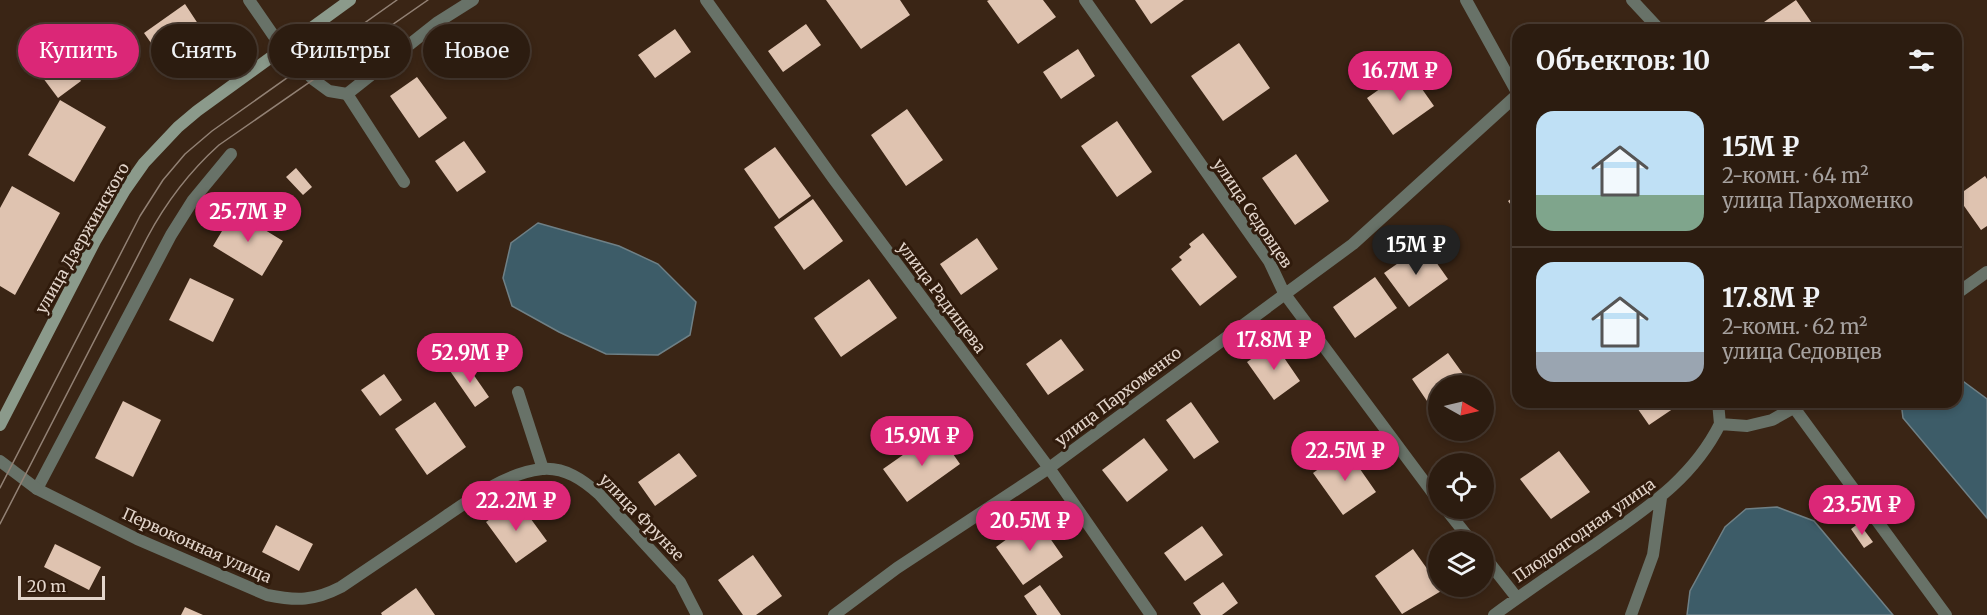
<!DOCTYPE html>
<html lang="ru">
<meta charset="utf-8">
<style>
body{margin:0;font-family:Merriweather,serif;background:#342519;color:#f1f3f6;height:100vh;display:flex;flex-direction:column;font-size:22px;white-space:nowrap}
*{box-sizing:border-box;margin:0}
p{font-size:20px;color:#a6a19f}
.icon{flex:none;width:33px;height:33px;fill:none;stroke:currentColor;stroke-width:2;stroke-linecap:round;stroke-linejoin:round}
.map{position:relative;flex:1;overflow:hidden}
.drawer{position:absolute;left:1512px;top:24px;width:450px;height:384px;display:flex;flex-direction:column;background:#2c1c10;border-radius:18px;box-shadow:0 3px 9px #0003,0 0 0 2px #483a30}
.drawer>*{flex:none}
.banner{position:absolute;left:18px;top:24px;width:570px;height:54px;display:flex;gap:12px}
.needle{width:39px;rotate:98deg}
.fabs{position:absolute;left:1428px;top:375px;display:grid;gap:12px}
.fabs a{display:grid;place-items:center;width:66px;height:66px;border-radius:50%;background:#2c1c10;box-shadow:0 3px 9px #0003,0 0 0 2px #483a30;font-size:30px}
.scale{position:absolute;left:18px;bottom:15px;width:87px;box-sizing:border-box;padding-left:6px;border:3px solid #e3d5cb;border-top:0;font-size:16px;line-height:21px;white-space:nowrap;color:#e3d5cb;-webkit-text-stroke:4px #301b0c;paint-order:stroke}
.price{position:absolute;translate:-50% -51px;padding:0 14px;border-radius:21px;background:#db2777;color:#fff;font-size:20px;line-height:39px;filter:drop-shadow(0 2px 3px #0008)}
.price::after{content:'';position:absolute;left:50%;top:36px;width:18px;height:14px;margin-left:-9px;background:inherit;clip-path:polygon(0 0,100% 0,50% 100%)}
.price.selected{background:#222;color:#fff}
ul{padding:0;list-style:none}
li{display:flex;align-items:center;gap:18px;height:150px;padding:0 24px}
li+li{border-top:2px solid #483a30}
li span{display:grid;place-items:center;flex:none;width:168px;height:120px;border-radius:18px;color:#555}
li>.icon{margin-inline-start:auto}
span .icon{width:72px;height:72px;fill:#fffc;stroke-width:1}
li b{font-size:26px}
h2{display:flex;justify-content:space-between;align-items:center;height:72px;padding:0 24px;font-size:26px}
.chip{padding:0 21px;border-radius:27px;background:#2c1c10;box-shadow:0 3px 9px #0003,0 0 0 2px #483a30;font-size:21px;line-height:54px}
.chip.selected{background:#db2777;color:#fff}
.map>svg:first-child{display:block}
.water{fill:#3d5c68;stroke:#6f8086;stroke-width:1.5}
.building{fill:#dfc3b0}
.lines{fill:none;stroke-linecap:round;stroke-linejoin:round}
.service{stroke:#687268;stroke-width:12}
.minor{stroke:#687268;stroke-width:12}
.tertiary{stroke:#687268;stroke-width:12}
.secondary{stroke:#8b9a8b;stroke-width:12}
.tram{stroke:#928174;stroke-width:1.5}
.labels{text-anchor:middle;stroke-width:6;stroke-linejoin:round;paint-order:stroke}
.street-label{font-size:16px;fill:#e3d5cb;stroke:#301b0c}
</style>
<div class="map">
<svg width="1987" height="615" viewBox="0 0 1987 615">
<rect width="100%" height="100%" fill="#3a2515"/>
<!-- water -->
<path class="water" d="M 538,223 L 619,246 L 658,264 L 696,302 L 690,335 L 658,355 L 606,354 L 559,332 L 512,306 L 503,278 L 511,243 Z
M 1956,376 L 1987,399 L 1987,518 L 1903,418 L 1901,402 L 1956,402 Z
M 1777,507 L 1814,521 L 1893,615 L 1687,615 L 1690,591 L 1725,527 L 1746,509 Z"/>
<!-- building -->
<path class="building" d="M 826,0 L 900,0 L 910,15 L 861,49 Z
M 989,0 L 1043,0 L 1056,17 L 1018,44 L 987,1 Z
M 1135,0 L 1184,0 L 1151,24 Z
M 1796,0 L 1816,29 L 1769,30 L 1764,22 Z
M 185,4 L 210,42 L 170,70 L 144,33 Z
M 806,24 L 821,45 L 783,72 L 768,51 Z
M 675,29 L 691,52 L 655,78 L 638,55 Z
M 48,37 L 81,81 L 58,98 L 25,54 Z
M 1239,43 L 1270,88 L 1223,121 L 1191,76 Z
M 1078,49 L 1095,76 L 1061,99 L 1043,72 Z
M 1408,69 L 1434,106 L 1393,135 L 1367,98 Z
M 417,77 L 447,118 L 419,138 L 390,96 Z
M 60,100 L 106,127 L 74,182 L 28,155 Z
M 907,109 L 943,160 L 906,186 L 871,135 Z
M 1117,121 L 1152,172 L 1117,197 L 1081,146 Z
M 464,141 L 486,172 L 457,192 L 435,161 Z
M 775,147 L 811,196 L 779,219 L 744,169 Z
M 1296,154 L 1329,201 L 1295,225 L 1262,178 Z
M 296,168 L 312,187 L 303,195 L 286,177 Z
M 1985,176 L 1987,179 L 1987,226 L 1981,230 L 1957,196 Z
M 12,186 L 60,213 L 15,295 L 0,286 L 0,208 Z
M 1518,194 L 1518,215 L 1508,201 Z
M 813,199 L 843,241 L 804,270 L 774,227 Z
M 234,211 L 283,241 L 262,276 L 213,246 Z
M 1203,233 L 1237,277 L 1200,306 L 1171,269 L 1182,260 L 1179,257 L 1191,247 L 1189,244 Z
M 977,238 L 998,269 L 961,295 L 940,264 Z
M 1424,245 L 1448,279 L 1409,307 L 1384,273 Z
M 1375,277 L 1397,308 L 1355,338 L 1333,307 Z
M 190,278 L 234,299 L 213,342 L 169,320 Z
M 869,279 L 897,318 L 841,357 L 814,318 Z
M 1061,339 L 1084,370 L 1048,395 L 1026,364 Z
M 1274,343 L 1300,381 L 1274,400 L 1247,362 Z
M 1448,353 L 1466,378 L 1455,386 L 1438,386 L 1438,397 L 1429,404 L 1412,379 Z
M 464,361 L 489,397 L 475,407 L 450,371 Z
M 384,374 L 402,400 L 380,416 L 361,390 Z
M 123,401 L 161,420 L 133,477 L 95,458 Z
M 435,402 L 466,447 L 427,475 L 395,429 Z
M 1191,402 L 1219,442 L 1194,459 L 1166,420 Z
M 1633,402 L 1683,402 L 1649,425 Z
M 937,431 L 960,464 L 907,502 L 883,469 Z
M 1144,438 L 1168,470 L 1127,502 L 1102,470 Z
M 1346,449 L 1376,492 L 1343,515 L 1313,473 Z
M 1559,451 L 1590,492 L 1551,519 L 1520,479 Z
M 679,453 L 697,476 L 655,506 L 638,482 Z
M 517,500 L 547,541 L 516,563 L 486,522 Z
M 1036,518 L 1063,557 L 1023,585 L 996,547 Z
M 1859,523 L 1873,542 L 1864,548 L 1851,529 Z
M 276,525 L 313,544 L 299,571 L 262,552 Z
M 1202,526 L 1223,555 L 1185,581 L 1164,553 Z
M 55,544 L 101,567 L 89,590 L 44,567 Z
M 1413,549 L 1438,584 L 1438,586 L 1443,590 L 1402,614 L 1375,576 Z
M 753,555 L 782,596 L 756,615 L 743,615 L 718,580 Z
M 1223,582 L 1238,603 L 1222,615 L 1201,615 L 1193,603 Z
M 1040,585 L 1061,615 L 1037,615 L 1024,596 Z
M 416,588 L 435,615 L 382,615 L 381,613 Z
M 185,607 L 203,615 L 181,615 Z"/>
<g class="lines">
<!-- service -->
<path class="service" d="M 347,94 L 404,182
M 518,392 L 543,469
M 1795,409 L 1946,615
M 37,489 L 171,235 L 193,200 L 231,154"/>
<!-- minor -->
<path class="minor" d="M 706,0 L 833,178 L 1049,468 L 1151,615
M 1085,0 L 1269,261 L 1284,293 L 1438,500
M 1466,0 L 1518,94
M 1632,0 L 1660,30
M 282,48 L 314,80 L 329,91 L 347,94 L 438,22 L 473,0
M 1956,294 L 1987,272
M 1718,402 L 1720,424
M 0,461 L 37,489 L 137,539 L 267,595 C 297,601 314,601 341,587 C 372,566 402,546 433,525 C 464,504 503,473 542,469 C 565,467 583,480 599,494 L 680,582 L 697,615
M 1445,508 L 1472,542
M 1484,556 L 1517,598
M 834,615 L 897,568 L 1049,468 L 1353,244 L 1518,94
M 1494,615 C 1527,591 1562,567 1596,544 C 1645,509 1692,480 1720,424 L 1747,426 L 1772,420 L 1804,402
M 1631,615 L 1653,555 L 1661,498"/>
<!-- tertiary -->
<path class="tertiary" d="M 249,0 L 282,48"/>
<!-- secondary -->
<path class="secondary" d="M 0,425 L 95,241 L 125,190 L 144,163 L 178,127 L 197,111 L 350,0"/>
<!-- tram -->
<path class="tram" d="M 0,488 L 140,216 L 163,180 L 185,154 L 212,131 L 397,0
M 0,524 L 147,238 C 166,202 189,172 219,145 L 428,0"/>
</g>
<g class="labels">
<!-- street labels -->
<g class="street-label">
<text transform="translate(1253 213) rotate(56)" y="6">улица Седовцев</text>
<text transform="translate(82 238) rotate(-60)" y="6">улица Дзержинского</text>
<text transform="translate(942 297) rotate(53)" y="6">улица Радищева</text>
<text transform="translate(1118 396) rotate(-37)" y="6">улица Пархоменко</text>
<text transform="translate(642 517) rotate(46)" y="6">улица Фрунзе</text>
<text transform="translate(1584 530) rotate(-35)" y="6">Плодоягодная улица</text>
<text transform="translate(197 545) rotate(24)" y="6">Первоконная улица</text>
</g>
</g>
</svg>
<div class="fabs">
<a><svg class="needle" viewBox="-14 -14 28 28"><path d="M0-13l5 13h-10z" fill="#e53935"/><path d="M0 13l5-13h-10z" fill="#a6a19f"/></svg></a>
<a><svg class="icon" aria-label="locate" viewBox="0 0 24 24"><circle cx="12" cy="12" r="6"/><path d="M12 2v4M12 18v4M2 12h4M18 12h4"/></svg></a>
<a><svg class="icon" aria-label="layers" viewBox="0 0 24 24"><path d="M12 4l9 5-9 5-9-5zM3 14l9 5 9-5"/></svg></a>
</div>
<div class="scale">20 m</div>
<b class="price" style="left:1400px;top:102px">16.7M ₽</b>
<b class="price" style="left:248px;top:243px">25.7M ₽</b>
<b class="price selected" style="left:1416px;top:276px">15M ₽</b>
<b class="price" style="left:1274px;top:371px">17.8M ₽</b>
<b class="price" style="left:470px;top:384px">52.9M ₽</b>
<b class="price" style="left:922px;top:467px">15.9M ₽</b>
<b class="price" style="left:1345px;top:482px">22.5M ₽</b>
<b class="price" style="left:516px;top:532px">22.2M ₽</b>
<b class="price" style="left:1862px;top:536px">23.5M ₽</b>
<b class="price" style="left:1030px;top:552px">20.5M ₽</b>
<div class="banner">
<a class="chip selected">Купить</a>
<a class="chip">Снять</a>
<a class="chip">Фильтры</a>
<a class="chip">Новое</a>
</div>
<section class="drawer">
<h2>Объектов: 10<svg class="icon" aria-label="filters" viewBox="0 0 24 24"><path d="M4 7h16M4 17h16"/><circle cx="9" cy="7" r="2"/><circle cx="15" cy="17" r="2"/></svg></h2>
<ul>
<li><span style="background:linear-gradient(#bfe0f5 70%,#7fa58c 0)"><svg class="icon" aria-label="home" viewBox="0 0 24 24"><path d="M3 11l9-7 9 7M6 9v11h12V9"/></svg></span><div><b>15M ₽</b><p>2-комн. · 64 m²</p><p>улица Пархоменко</p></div></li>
<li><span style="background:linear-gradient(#bfe0f5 75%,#9aa5b1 0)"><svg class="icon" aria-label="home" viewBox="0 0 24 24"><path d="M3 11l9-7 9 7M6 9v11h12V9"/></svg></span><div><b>17.8M ₽</b><p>2-комн. · 62 m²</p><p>улица Седовцев</p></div></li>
</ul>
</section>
</div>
